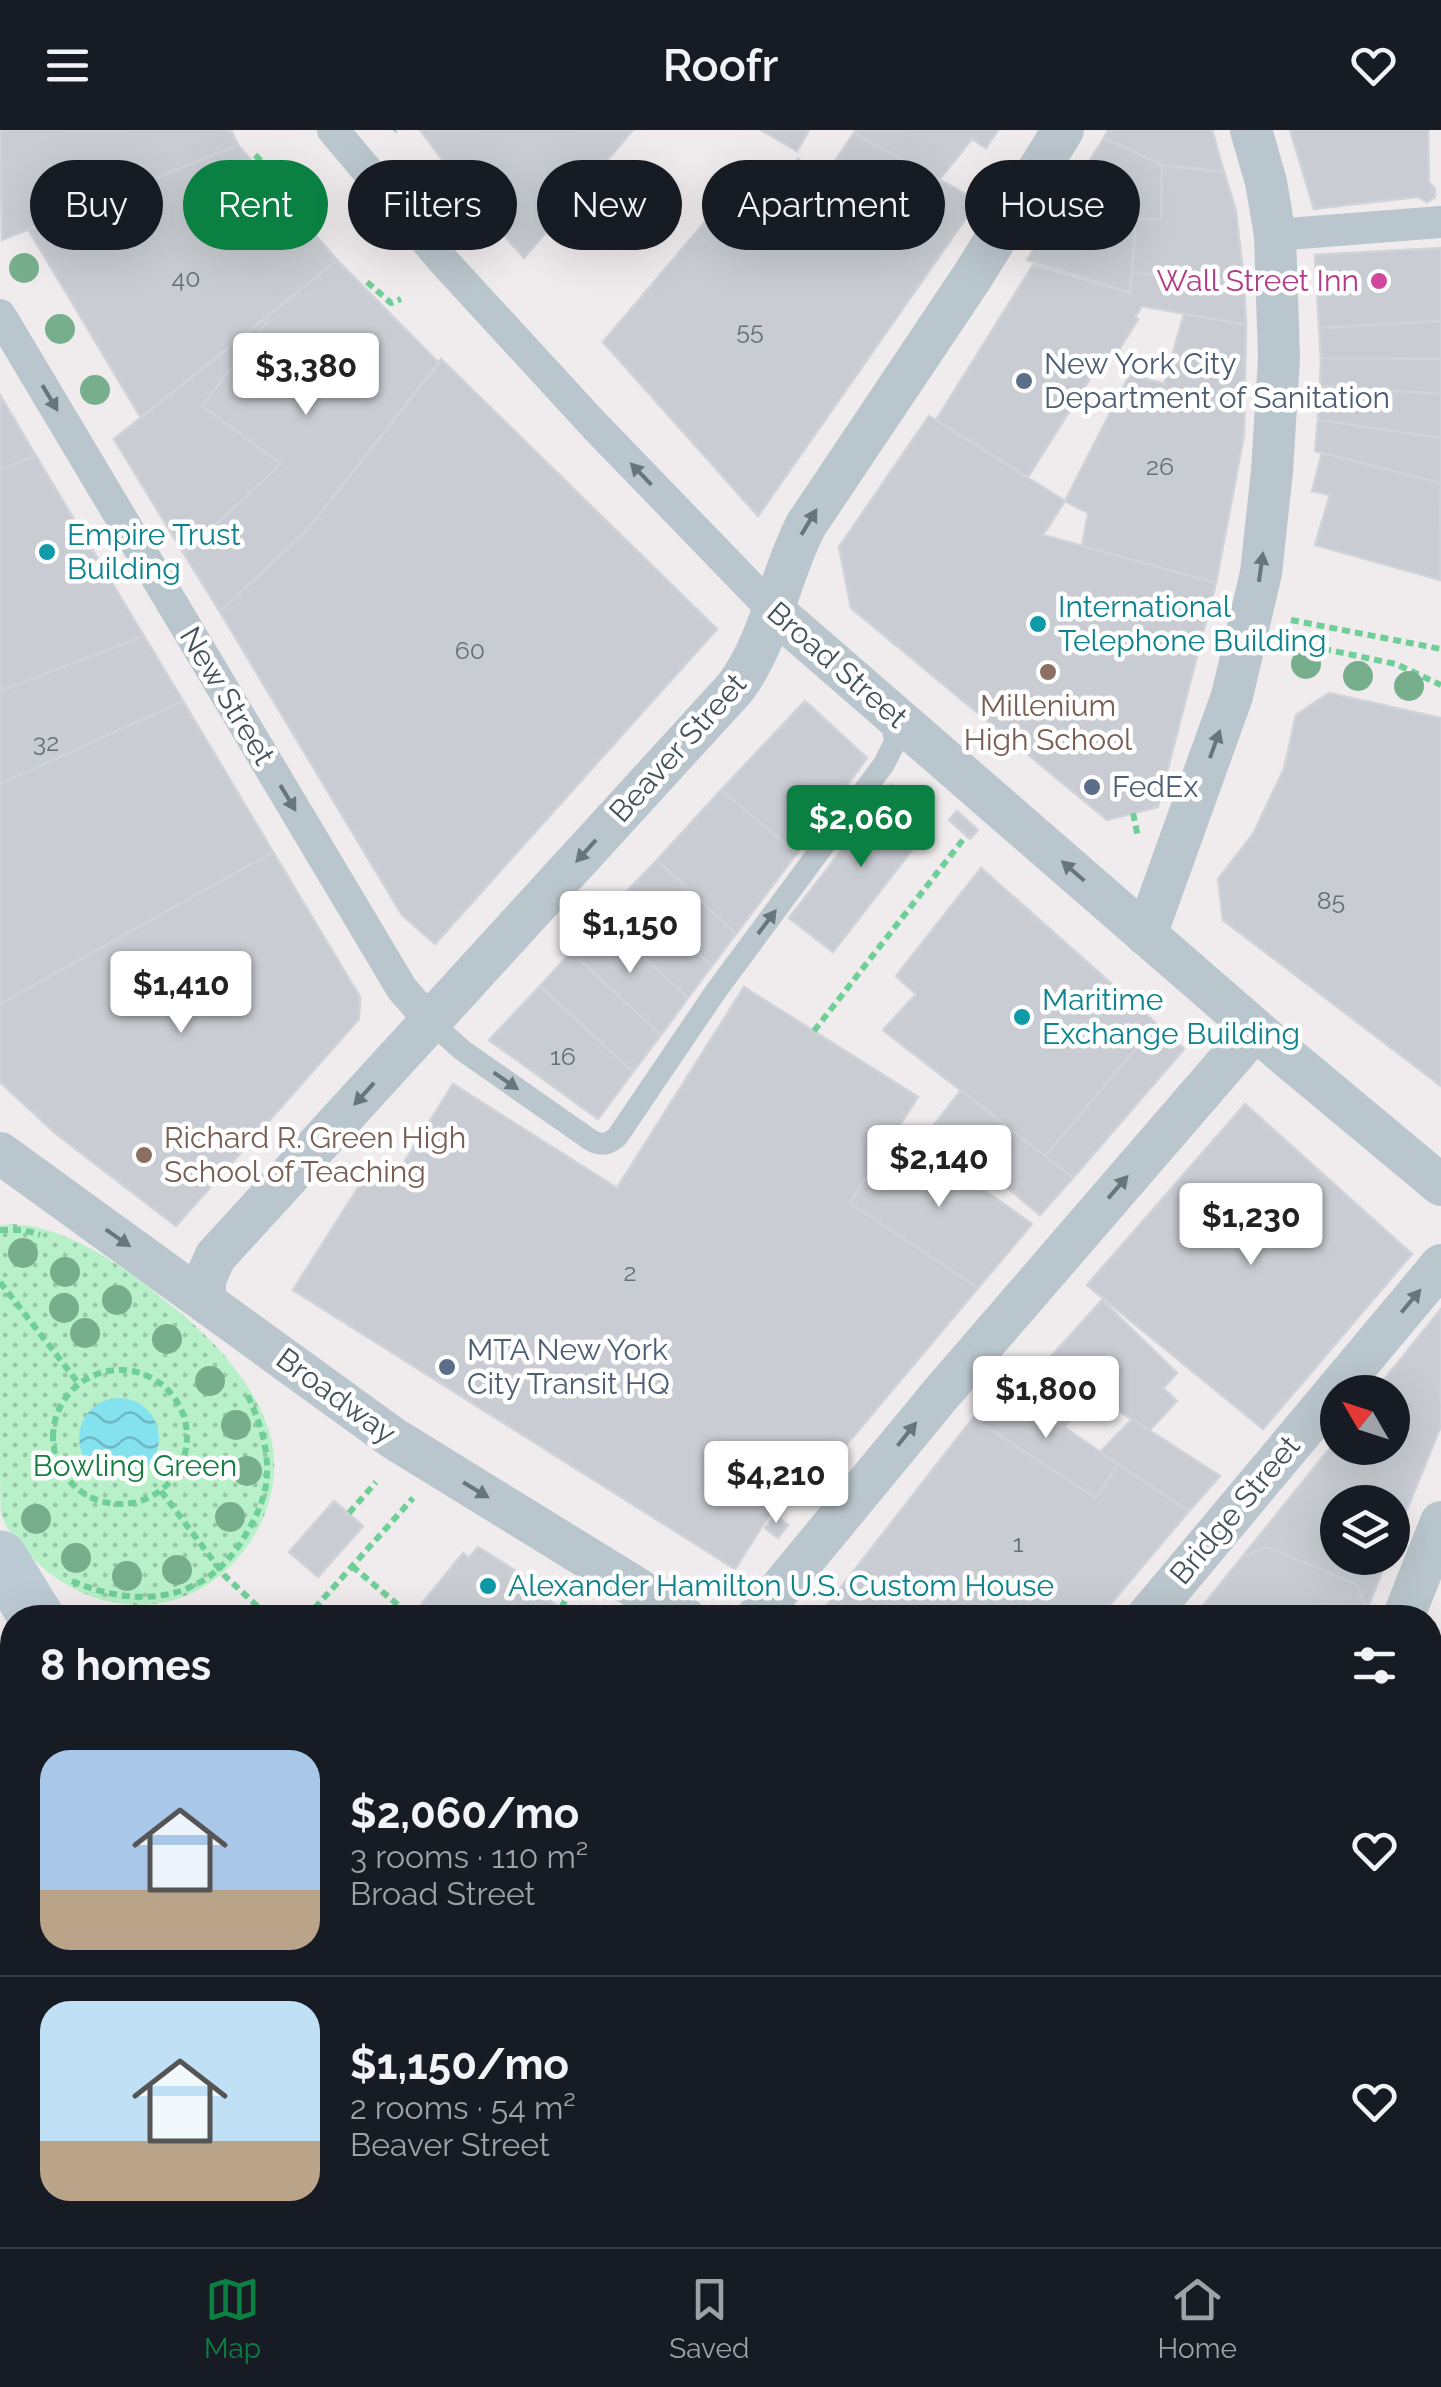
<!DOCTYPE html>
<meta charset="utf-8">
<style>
body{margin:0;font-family:Raleway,sans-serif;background:#20242c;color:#f1f3f6;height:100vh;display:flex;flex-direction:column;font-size:38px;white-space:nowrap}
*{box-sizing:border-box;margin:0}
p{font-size:32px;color:#9ea1a6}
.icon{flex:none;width:55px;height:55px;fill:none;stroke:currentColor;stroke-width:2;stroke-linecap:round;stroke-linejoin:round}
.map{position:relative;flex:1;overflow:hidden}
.panel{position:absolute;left:0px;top:1475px;width:1442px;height:642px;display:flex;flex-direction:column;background:#171b24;border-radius:40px 40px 0 0;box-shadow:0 10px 40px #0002}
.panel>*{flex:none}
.top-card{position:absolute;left:30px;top:30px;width:1382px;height:90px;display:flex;gap:20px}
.needle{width:65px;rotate:309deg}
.tools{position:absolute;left:1320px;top:1245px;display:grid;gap:20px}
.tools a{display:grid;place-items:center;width:90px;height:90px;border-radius:50%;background:#171b24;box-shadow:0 10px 40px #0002;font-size:50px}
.price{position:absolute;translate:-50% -85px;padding:0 22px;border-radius:10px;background:#fff;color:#222;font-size:32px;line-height:65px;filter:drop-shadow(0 2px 5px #0008)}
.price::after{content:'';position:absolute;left:50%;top:60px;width:30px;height:22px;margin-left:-15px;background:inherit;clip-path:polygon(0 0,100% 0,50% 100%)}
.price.on{background:#0b8043;color:#fff}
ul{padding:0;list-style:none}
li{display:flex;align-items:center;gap:30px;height:250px;padding:0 40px}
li+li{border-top:2px solid #363941}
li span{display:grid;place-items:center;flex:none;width:280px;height:200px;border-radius:30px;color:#555}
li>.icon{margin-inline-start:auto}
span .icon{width:120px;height:120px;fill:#fffc;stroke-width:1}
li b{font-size:42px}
h2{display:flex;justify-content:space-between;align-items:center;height:120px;padding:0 40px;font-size:42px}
.chip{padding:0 35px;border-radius:45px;background:#171b24;box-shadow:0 10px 40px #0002;font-size:35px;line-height:90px}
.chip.on{background:#0b8043;color:#fff}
header{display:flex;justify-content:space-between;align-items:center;height:130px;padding:0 40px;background:#171b24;font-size:45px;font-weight:600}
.tab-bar{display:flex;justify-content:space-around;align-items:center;height:140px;border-top:2px solid #363941;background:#171b24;font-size:28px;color:#9ea1a6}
.tab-bar a{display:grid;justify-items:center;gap:5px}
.tab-bar .on{color:#0b8043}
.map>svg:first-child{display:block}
.grass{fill:url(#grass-dots)}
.garden{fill:#b8f0c9}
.water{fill:url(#water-waves)}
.building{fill:#c9ccd2;stroke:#d0d3d9;stroke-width:2.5}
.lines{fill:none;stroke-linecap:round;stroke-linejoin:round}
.path{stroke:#70ce98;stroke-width:6;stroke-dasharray:8 5;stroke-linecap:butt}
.service{stroke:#bac6cd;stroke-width:22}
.pedestrian{stroke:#bac6cd;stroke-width:32}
.minor{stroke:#bac6cd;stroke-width:42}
.secondary{stroke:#bccad4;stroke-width:55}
.primary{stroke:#abbfcd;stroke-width:55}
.tree{fill:#77af8d}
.oneway{fill:#67757c}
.hotel-dot{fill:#d1479c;stroke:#fff;stroke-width:4}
.service-dot{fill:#5c6f8a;stroke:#fff;stroke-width:4}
.culture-dot{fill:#0f9aa8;stroke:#fff;stroke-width:4}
.education-dot{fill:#8d6e63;stroke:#fff;stroke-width:4}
.labels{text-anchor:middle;stroke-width:9;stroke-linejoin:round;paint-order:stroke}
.number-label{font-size:25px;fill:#657078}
.hotel-label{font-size:30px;fill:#b23c85;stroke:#fff;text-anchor:end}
.service-label{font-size:30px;fill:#4e5e75;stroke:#fff;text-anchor:start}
.culture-label{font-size:30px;fill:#0d838f;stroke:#fff;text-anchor:start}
.street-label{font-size:30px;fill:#44525a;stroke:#fff}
.education-label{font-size:30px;fill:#785e54;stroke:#fff}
.park-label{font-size:30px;fill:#147d3f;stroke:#fff}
</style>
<header><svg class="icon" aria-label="menu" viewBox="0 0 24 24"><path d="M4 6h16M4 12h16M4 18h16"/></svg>Roofr<svg class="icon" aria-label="heart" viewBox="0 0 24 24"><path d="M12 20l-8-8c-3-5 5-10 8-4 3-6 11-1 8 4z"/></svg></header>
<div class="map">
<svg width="1441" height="2117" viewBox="0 0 1441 2117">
<defs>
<pattern id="grass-dots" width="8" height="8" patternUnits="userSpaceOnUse" patternTransform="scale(2.5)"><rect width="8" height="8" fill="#b8f0c9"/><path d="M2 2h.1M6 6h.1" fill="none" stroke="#97c5a6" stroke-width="1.8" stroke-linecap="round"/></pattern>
<pattern id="water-waves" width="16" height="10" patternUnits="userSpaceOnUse" patternTransform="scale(2.5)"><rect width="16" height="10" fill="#84e1ee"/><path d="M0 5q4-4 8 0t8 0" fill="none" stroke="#6eb9c4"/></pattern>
</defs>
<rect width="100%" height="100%" fill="#f0eced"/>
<!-- grass -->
<path class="grass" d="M 13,1094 C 75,1098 132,1143 178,1181 C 217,1213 259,1259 271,1308 C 278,1338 273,1369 259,1397 C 214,1483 116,1500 42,1437 C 27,1424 6,1402 1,1383 C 0,1365 0,1328 0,1307 C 0,1236 0,1166 0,1095 Z
M 12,1831 L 12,2105 L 468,2105 L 479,2117 L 0,2117 L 0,1838 Z"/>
<!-- garden -->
<path class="garden" d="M 12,1887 L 12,1986 L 0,1987 L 0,1902 Z"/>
<!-- water -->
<path class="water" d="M79 1308a40 40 0 1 1 80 0a40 40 0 1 1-80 0Z"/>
<!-- building -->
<path class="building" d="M 0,0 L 231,0 L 238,15 L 2,110 Z
M 420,0 L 633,0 L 524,128 L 469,65 Z
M 761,0 L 809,0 L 797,21 Z
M 856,0 L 998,0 L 986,18 L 972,9 L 939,50 L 854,3 Z
M 1108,0 L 1212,0 L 1224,42 L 1162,35 L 1104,8 Z
M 1290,0 L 1428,0 L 1429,52 L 1435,59 L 1435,67 L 1427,72 L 1417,67 L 1314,79 Z
M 854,3 L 978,71 L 758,386 L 603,212 L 709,87 L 741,110 L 798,29 L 824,47 Z
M 1104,8 L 1162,35 L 1161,89 L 1136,89 L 1066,67 Z
M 238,15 L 337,130 L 141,288 L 28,99 Z
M 1162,35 L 1224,42 L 1236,81 L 1244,152 L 1132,143 L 1136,89 L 1161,89 Z
M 1066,67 L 1136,89 L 1130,163 L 1027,130 Z
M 1441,118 L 1441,191 L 1319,198 L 1315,125 Z
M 337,130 L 439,233 L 308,399 L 220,482 L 184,424 L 281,334 L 202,276 L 267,192 L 269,185 Z
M 1033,135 L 1130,163 L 1132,143 L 1244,152 L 1246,195 L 1142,176 L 1135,187 L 1138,189 L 1114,228 L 1106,223 L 1028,347 L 936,290 Z
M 1184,184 L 1246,195 L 1244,305 L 1216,453 L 1082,416 L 1088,383 L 1065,371 L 1130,244 L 1164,254 Z
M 269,185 L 267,192 L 202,276 L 281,334 L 184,424 L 114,309 Z
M 1441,191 L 1441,229 L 1321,228 L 1319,198 Z
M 1321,228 L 1441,229 L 1441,264 L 1320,256 Z
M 441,229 L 717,499 L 435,814 L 402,785 L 220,482 L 308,399 Z
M 1320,256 L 1441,264 L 1441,308 L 1318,290 Z
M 0,265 L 36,326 L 0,339 Z
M 929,286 L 1065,371 L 1043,405 L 1216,453 L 1158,677 L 1107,690 L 851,478 L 839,417 Z
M 1318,290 L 1441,308 L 1441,353 L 1315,321 Z
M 1322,323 L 1441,353 L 1440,450 L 1315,415 L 1330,365 L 1312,361 Z
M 36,326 L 144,506 L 0,561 L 0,339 Z
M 144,506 L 183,571 L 0,654 L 0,561 Z
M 1329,563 L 1441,588 L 1441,956 L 1223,790 L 1218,749 L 1253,704 L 1284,639 L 1296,585 Z
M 183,571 L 273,722 L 0,874 L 0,654 Z
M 805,571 L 867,628 L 797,723 L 721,660 Z
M 892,655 L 932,694 L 833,822 L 789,788 Z
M 721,660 L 797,723 L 736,804 L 657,730 Z
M 957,681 L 978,700 L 970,709 L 949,690 Z
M 273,722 L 360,867 L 359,889 L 176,1096 L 55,1003 L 0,952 L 0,874 Z
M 657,730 L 736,804 L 712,836 L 629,759 Z
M 981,738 L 1157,894 L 1045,1026 L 883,900 L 916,864 L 896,846 Z
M 629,759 L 712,836 L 688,868 L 602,789 Z
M 602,789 L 688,868 L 661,905 L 571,822 Z
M 571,822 L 661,905 L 633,942 L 540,856 Z
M 540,856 L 633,942 L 598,989 L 489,910 Z
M 744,857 L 918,967 L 850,1073 L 978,1158 L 806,1363 L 790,1352 L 735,1439 L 293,1160 L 373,1034 L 395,1047 L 453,954 L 617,1058 Z
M 1157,894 L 1184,919 L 1073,1048 L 1045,1026 Z
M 961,960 L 1073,1048 L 1040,1085 L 933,996 Z
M 1245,974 L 1412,1124 L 1263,1299 L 1087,1155 Z
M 897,998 L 1032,1094 L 978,1158 L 850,1073 Z
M 1102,1170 L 1177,1243 L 1163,1258 L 1177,1271 L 1150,1300 L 1093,1266 L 1064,1297 L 1016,1265 Z
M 1441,1179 L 1441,1296 L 1392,1416 L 1392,1372 L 1338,1372 L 1338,1428 L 1388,1428 L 1367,1479 L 1356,1454 L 1266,1417 L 1242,1427 L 1338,1308 L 1338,1318 L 1392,1318 L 1392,1262 L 1374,1262 Z
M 1001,1254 L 1118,1334 L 1096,1368 L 973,1288 Z
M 973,1288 L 1096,1368 L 1118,1334 L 1189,1381 L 1099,1488 L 817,1488 Z
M 1132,1289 L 1220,1346 L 1189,1381 L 1100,1322 Z
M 334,1371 L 363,1396 L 318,1447 L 289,1422 Z
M 775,1385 L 788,1395 L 778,1408 L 765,1398 Z
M 478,1417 L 554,1465 L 550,1471 L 576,1488 L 410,1488 L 463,1423 L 469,1428 Z
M 1266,1417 L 1356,1454 L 1367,1479 L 1363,1488 L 1193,1488 L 1242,1427 Z
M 0,1523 L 12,1542 L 12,1644 L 0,1653 Z
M 1441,1550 L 1441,1610 L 1430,1607 L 1430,1581 Z
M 1432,1679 L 1441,1682 L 1441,1848 L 1430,1843 Z
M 1430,2034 L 1441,2042 L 1441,2117 L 1203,2117 L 1189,2105 L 1430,2105 Z
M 720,2105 L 957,2105 L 947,2117 L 734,2117 Z"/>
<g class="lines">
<!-- path -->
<path class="path" d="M 394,1 L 395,0
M 255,25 L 281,50 L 289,46
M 367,152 L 391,173 L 401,169
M 1291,490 L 1441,519
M 1285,511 L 1396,534 L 1441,555
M 1133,683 L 1138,707
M 814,901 L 965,707
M 0,1100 L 24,1100 L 40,1105
M 0,1152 L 79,1254
M53 1307a67 67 0 1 1 134 0a67 67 0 1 1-134 0Z
M 161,1361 L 224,1445 L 270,1488
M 349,1383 L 376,1352
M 352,1436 L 411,1486
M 72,1451 C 139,1480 208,1472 246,1404 C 258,1384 268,1362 267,1338 C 267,1312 258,1288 247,1264
M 561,1478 L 569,1464
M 306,1488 L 413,1368
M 0,2012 L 12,2010
M 1430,2022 L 1441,2030
M 305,2105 L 314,2117
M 689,2105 L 703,2117
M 273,2117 L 279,2105
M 709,2117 L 710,2105"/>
<!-- service -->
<path class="service" d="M 430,891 L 462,920 L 592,1011 C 603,1016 608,1014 617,1007 L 716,861 L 884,634 L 895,612 L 891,584"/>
<!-- pedestrian -->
<path class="pedestrian" d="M 333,0 L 445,133 L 595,296 L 775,482
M 1275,105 L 1441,92
M 0,185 L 402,859 L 430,891"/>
<!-- minor -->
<path class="minor" d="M 775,482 L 1278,919 L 1441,1055
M 1146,805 L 1232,566 L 1261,443 L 1272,341 L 1279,228 L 1275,105 L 1266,52 L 1251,0
M 0,1023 L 393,1308 L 685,1488
M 205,1170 L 205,1150 L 215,1127 L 735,558 C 772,508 778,449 806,395 L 974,144 L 1063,0
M 756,1488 L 940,1265 L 1255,900
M 1146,1488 L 1441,1135
M 1403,1488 L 1441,1392
M 1430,1641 L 1441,1645
M 1430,1915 L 1441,1921
M 616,2117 L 626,2105
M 1029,2117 L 1041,2105"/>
<!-- secondary -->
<path class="secondary" d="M 0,1428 L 37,1488"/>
<!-- primary -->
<path class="primary" d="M 0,1734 L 12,1728
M 0,1813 L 12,1806
M 524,2105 L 535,2117"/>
</g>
<!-- trees -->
<g class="tree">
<circle cx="24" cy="138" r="15"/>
<circle cx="60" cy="199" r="15"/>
<circle cx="95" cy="260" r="15"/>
<circle cx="1306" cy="534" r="15"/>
<circle cx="1358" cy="546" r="15"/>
<circle cx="1409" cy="556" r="15"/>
<circle cx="23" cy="1123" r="15"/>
<circle cx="65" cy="1142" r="15"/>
<circle cx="117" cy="1170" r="15"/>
<circle cx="64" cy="1178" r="15"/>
<circle cx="85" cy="1203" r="15"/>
<circle cx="167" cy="1209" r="15"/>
<circle cx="210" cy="1251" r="15"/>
<circle cx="236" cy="1295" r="15"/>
<circle cx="247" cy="1341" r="15"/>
<circle cx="230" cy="1387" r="15"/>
<circle cx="36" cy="1389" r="15"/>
<circle cx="76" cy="1428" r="15"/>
<circle cx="177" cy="1440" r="15"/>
<circle cx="127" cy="1446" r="15"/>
</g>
<!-- one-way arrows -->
<defs><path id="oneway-solid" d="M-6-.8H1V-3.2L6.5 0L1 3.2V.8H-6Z" transform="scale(2.5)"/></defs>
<g class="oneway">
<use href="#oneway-solid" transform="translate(50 268) rotate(59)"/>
<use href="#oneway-solid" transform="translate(641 344) rotate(-134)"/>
<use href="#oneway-solid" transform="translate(809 392) rotate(-59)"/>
<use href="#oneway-solid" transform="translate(1261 437) rotate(-82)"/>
<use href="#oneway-solid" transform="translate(1215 614) rotate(-70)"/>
<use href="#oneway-solid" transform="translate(288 668) rotate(59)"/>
<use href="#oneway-solid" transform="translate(586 721) rotate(132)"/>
<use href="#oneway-solid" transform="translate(1073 741) rotate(-139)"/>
<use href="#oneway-solid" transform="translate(767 792) rotate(-53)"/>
<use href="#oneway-solid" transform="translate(506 951) rotate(35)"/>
<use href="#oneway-solid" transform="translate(364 964) rotate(132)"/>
<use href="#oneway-solid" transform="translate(1118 1057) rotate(-49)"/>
<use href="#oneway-solid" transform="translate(118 1108) rotate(35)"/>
<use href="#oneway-solid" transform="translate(1411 1171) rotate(-50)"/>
<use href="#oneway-solid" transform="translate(907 1304) rotate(-51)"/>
<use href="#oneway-solid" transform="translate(476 1360) rotate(31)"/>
</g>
<!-- markers -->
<circle class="hotel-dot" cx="1379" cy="151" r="10"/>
<g class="service-dot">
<circle cx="1024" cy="251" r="10"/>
<circle cx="1092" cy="657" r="10"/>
<circle cx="447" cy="1237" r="10"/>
</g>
<g class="culture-dot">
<circle cx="47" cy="422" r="10"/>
<circle cx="1038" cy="494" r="10"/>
<circle cx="1022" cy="887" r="10"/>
<circle cx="488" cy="1456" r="10"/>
</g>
<g class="education-dot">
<circle cx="1048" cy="542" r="10"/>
<circle cx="144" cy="1025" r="10"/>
</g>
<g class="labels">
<!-- number labels -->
<g class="number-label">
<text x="186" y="157">40</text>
<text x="750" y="209">55</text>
<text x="1160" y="345">26</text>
<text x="470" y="529">60</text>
<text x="46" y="621">32</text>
<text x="1331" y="779">85</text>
<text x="563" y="935">16</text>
<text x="630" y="1151">2</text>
<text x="1018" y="1422">1</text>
</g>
<!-- hotel labels -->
<g class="hotel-label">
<text x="1359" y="161">Wall Street Inn</text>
</g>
<!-- service labels -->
<g class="service-label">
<text x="1044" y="244">New York City<tspan x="1044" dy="34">Department of Sanitation</tspan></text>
<text x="1112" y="667">FedEx</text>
<text x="467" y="1230">MTA New York<tspan x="467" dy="34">City Transit HQ</tspan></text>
</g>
<!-- culture labels -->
<g class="culture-label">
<text x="67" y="415">Empire Trust<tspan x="67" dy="34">Building</tspan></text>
<text x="1058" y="487">International<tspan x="1058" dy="34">Telephone Building</tspan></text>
<text x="1042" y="880">Maritime<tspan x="1042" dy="34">Exchange Building</tspan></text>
<text x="508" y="1466">Alexander Hamilton U.S. Custom House</text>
</g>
<!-- street labels -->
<g class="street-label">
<text transform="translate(837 535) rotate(41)" y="10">Broad Street</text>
<text transform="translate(227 566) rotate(59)" y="10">New Street</text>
<text transform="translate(678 618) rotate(-48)" y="10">Beaver Street</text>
<text transform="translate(336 1266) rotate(36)" y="10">Broadway</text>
<text transform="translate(1235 1380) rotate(-50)" y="10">Bridge Street</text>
</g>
<!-- education labels -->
<g class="education-label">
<text x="1048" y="586">Millenium<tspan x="1048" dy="34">High School</tspan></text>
<text x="164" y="1018" text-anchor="start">Richard R. Green High<tspan x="164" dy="34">School of Teaching</tspan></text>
</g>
<!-- park labels -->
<g class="park-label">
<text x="135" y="1346">Bowling Green</text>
</g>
</g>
</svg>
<div class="tools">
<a><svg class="needle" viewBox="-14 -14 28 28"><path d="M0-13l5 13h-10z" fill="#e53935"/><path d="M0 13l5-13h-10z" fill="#9ea1a6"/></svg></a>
<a><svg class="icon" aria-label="layers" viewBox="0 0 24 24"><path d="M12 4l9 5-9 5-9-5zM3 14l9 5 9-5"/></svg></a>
</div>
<b class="price" style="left:306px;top:288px">$3,380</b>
<b class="price on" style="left:861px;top:740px">$2,060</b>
<b class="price" style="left:630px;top:846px">$1,150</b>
<b class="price" style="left:181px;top:906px">$1,410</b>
<b class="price" style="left:939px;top:1080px">$2,140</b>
<b class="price" style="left:1251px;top:1138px">$1,230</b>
<b class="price" style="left:1046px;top:1311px">$1,800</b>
<b class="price" style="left:776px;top:1396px">$4,210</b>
<div class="top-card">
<a class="chip">Buy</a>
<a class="chip on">Rent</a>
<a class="chip">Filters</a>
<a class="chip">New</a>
<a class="chip">Apartment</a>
<a class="chip">House</a>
</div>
<section class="panel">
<h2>8 homes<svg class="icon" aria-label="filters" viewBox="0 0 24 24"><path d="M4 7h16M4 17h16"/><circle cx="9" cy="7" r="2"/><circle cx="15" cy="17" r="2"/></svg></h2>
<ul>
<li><span style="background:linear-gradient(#a9c7e8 70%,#b9a48a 0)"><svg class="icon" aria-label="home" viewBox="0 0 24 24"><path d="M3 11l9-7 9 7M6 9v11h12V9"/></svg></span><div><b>$2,060/mo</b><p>3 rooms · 110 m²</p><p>Broad Street</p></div><svg class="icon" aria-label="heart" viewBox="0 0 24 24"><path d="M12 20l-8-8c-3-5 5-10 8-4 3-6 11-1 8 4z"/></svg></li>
<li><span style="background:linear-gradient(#bfe0f5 70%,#b9a48a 0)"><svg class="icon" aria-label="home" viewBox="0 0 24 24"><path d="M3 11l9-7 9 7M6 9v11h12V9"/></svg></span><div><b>$1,150/mo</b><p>2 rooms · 54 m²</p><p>Beaver Street</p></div><svg class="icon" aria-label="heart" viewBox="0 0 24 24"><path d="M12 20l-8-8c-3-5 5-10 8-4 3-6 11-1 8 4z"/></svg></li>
</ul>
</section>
</div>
<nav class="tab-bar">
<a class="on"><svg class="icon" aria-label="map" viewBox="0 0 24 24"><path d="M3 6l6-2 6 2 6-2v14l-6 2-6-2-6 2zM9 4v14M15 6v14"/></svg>Map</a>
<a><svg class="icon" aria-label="saved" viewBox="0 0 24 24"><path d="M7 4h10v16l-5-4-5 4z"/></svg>Saved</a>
<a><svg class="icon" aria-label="home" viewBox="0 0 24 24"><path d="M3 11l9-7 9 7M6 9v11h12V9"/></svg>Home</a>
</nav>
